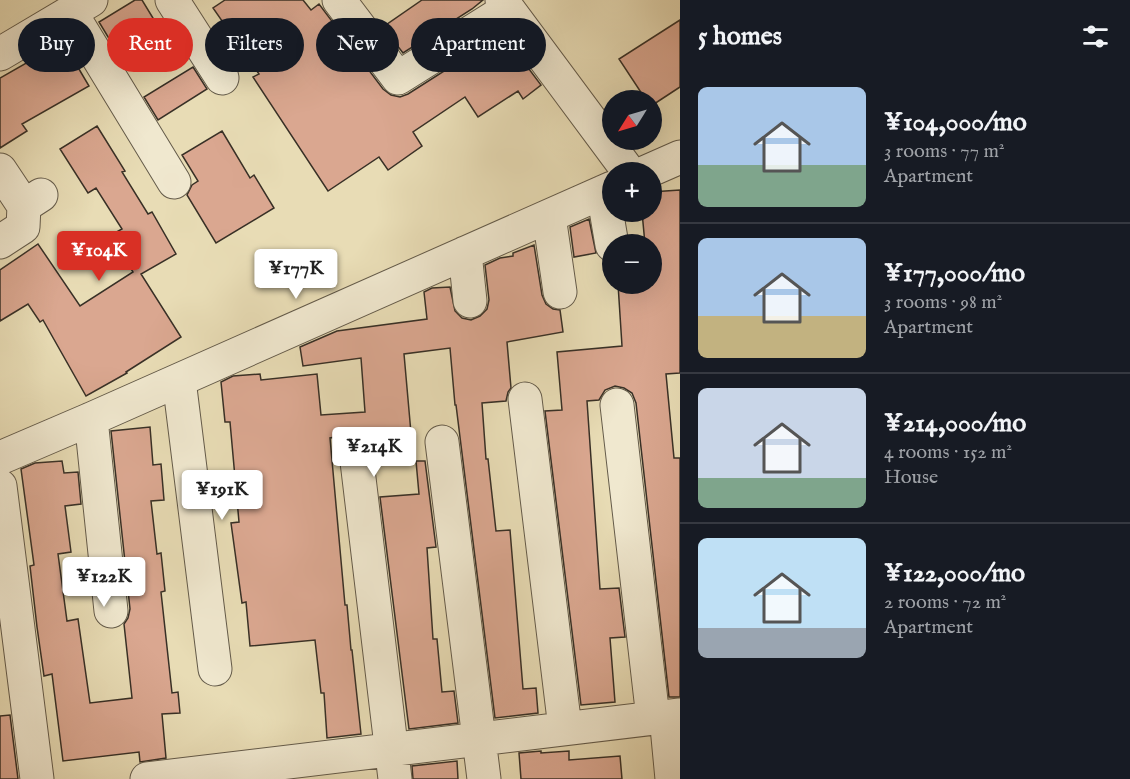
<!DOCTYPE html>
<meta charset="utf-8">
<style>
body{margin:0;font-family:"IM FELL English",serif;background:#20242c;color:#f1f3f6;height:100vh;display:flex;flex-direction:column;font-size:22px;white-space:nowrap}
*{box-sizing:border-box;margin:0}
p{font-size:20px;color:#9ea1a6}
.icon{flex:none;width:33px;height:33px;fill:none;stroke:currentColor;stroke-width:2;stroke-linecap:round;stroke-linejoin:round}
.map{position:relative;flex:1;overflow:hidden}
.side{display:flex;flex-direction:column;background:#171b24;width:450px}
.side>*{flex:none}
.guide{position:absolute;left:18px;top:18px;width:570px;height:54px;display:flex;gap:12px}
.needle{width:39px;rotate:233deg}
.fabs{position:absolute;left:602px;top:90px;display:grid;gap:12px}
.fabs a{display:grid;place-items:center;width:60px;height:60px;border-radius:50%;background:#171b24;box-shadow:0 6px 24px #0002;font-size:30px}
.price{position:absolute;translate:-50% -51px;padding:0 14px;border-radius:6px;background:#fff;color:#222;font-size:20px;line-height:39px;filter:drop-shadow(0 2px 3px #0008)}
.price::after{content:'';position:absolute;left:50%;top:36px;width:18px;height:14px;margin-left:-9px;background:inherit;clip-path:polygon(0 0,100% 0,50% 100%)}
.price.current{background:#d93025;color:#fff}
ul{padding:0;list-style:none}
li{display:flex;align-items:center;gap:18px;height:150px;padding:0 18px}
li+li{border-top:2px solid #363941}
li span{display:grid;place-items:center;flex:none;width:168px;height:120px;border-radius:9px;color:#555}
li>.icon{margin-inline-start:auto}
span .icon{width:72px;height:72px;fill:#fffc;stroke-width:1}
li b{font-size:26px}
h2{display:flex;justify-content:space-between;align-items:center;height:72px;padding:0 18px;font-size:26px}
.pill{padding:0 21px;border-radius:27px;background:#171b24;box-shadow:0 6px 24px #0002;font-size:21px;line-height:54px}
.pill.current{background:#d93025;color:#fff}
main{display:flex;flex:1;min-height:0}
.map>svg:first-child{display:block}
.building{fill:#daa790;stroke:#383026;stroke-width:1.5}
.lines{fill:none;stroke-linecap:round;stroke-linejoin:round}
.minor-casing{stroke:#645b4a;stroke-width:35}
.minor{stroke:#f0e8cf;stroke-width:33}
</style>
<main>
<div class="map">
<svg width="680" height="779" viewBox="0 0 680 779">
<rect width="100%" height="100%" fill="#e8dcb5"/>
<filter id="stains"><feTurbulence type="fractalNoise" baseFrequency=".00333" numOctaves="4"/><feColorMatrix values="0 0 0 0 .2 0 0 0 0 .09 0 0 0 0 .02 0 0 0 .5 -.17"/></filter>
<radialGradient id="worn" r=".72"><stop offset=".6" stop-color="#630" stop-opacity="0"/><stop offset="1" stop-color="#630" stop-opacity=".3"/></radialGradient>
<!-- building -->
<path class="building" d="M 135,0 L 142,0 L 167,41 L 125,65 L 99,22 Z
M 225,0 L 303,0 L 311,10 L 319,4 L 383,89 L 391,95 L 400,97 L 408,94 L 477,50 L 486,64 L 511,45 L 541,85 L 523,99 L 518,91 L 478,117 L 465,97 L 413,132 L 422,146 L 388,170 L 379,157 L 328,191 L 253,77 L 259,74 L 213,8 Z
M 422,0 L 483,0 L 472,9 L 403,53 L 383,27 Z
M 680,20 L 680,87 L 651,106 L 651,100 L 646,100 L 619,59 Z
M 63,42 L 89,86 L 22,124 L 27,131 L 0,148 L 0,78 Z
M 193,67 L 207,89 L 158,120 L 144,97 Z
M 97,126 L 125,171 L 122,172 L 148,214 L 152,212 L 176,254 L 141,274 L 181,337 L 126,372 L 127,373 L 86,396 L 43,320 L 40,322 L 28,304 L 0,321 L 0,270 L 38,244 L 80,306 L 133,272 L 111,235 L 122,229 L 96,188 L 88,193 L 60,149 Z
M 222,131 L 250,178 L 254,175 L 274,208 L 216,243 L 187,195 L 192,185 L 198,181 L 182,155 Z
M 680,190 L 680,373 L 666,374 L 674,458 L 680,458 L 680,697 L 669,697 L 636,403 L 632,393 L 624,388 L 615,386 L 605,390 L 599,400 L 587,401 L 600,589 L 619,588 L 625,637 L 610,638 L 615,702 L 581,705 L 545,411 L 562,410 L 557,352 L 622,346 L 618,284 L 651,284 L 651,244 L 645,244 L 642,212 L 651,212 L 651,192 Z
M 589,219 L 596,253 L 574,257 L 570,227 Z
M 534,245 L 542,295 L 546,304 L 553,309 L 560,310 L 563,332 L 507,342 L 511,388 L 508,392 L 506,401 L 482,403 L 486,459 L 488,459 L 496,531 L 510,530 L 523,689 L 536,688 L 538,713 L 495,718 L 456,405 L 455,405 L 450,348 L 404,354 L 411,433 L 364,436 L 354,434 L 330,438 L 345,605 L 347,605 L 351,650 L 352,650 L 361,734 L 327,738 L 324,693 L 321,693 L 315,640 L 250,646 L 246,602 L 242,603 L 231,523 L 239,522 L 230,422 L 225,422 L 221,382 L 233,376 L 260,374 L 261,380 L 317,374 L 321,415 L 365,412 L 361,358 L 303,366 L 300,347 L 337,331 L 427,319 L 424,292 L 432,288 L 450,287 L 455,311 L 462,318 L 471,320 L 480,316 L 487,309 L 489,300 L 485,265 L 500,258 L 513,256 L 513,253 Z
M 150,427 L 153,465 L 161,464 L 164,500 L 151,501 L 157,554 L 161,553 L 165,591 L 161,592 L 172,693 L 178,692 L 180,713 L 162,714 L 166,758 L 140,762 L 139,752 L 63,761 L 52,674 L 44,676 L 37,627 L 30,566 L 34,565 L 21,469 L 35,463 L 62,461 L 64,473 L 78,472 L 81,504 L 65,506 L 71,552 L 58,554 L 67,621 L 78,619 L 90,703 L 132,698 L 124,624 L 128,618 L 130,609 L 111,431 Z
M 416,461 L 425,461 L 436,547 L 427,548 L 433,639 L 437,639 L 442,692 L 454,691 L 458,723 L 409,729 L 380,497 L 419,494 Z
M 10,715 L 18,779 L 0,779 L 0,716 Z
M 541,751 L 541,753 L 569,751 L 569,760 L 620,756 L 622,779 L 521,779 L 519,753 Z
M 457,761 L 458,779 L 413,779 L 412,766 Z"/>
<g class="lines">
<!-- minor casing -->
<g class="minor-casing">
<path id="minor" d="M 172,0 L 222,78
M 339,0 L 398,78 L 508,9 L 502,0
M 508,9 L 629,172
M 71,13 L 174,182
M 0,54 L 91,0
M 0,170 L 24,206
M 646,172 L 680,157
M 603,192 L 612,245
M 549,216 L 560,292
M 0,242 L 23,227 L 24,206 L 41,195
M 465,253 L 470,301
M 179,380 L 215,669
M 525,399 L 565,728
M 617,405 L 653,718
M 91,419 L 111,611
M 442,442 L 484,779
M 356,453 L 395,779
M 0,458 L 91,419 L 612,188
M 0,486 L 37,779
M 666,716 L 672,779
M 147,779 L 680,715"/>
</g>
<!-- minor -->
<use href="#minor" class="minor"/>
</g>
<rect width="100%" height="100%" filter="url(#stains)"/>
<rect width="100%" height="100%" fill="url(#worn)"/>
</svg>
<div class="fabs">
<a><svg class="needle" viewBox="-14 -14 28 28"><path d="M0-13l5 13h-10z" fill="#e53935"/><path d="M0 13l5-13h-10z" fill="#9ea1a6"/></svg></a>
<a>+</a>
<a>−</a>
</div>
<b class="price current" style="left:99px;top:282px">¥104K</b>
<b class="price" style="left:296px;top:300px">¥177K</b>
<b class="price" style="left:374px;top:478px">¥214K</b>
<b class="price" style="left:222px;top:521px">¥191K</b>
<b class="price" style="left:104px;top:608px">¥122K</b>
<div class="guide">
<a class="pill">Buy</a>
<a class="pill current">Rent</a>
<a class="pill">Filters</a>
<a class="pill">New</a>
<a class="pill">Apartment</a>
</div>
</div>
<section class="side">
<h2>5 homes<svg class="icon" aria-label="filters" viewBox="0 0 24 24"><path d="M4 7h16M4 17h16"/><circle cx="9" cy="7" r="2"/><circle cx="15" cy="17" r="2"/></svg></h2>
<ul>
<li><span style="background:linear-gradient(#a9c7e8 65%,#7fa58c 0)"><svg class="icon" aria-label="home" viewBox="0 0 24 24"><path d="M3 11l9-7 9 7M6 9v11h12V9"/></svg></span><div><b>¥104,000/mo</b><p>3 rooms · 77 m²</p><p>Apartment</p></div></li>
<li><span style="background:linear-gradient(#a9c7e8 65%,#c2b280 0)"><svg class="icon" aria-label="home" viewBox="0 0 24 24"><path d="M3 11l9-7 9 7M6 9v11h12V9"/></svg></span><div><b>¥177,000/mo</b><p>3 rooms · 98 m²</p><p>Apartment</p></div></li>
<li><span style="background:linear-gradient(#c9d6e8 75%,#7fa58c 0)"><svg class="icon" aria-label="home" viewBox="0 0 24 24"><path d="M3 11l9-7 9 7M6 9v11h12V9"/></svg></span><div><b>¥214,000/mo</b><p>4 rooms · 152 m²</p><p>House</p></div></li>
<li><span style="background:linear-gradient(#bfe0f5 75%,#9aa5b1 0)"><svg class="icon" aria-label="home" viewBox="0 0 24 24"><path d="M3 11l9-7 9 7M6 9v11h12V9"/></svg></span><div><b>¥122,000/mo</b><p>2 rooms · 72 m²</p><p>Apartment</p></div></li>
</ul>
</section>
</main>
